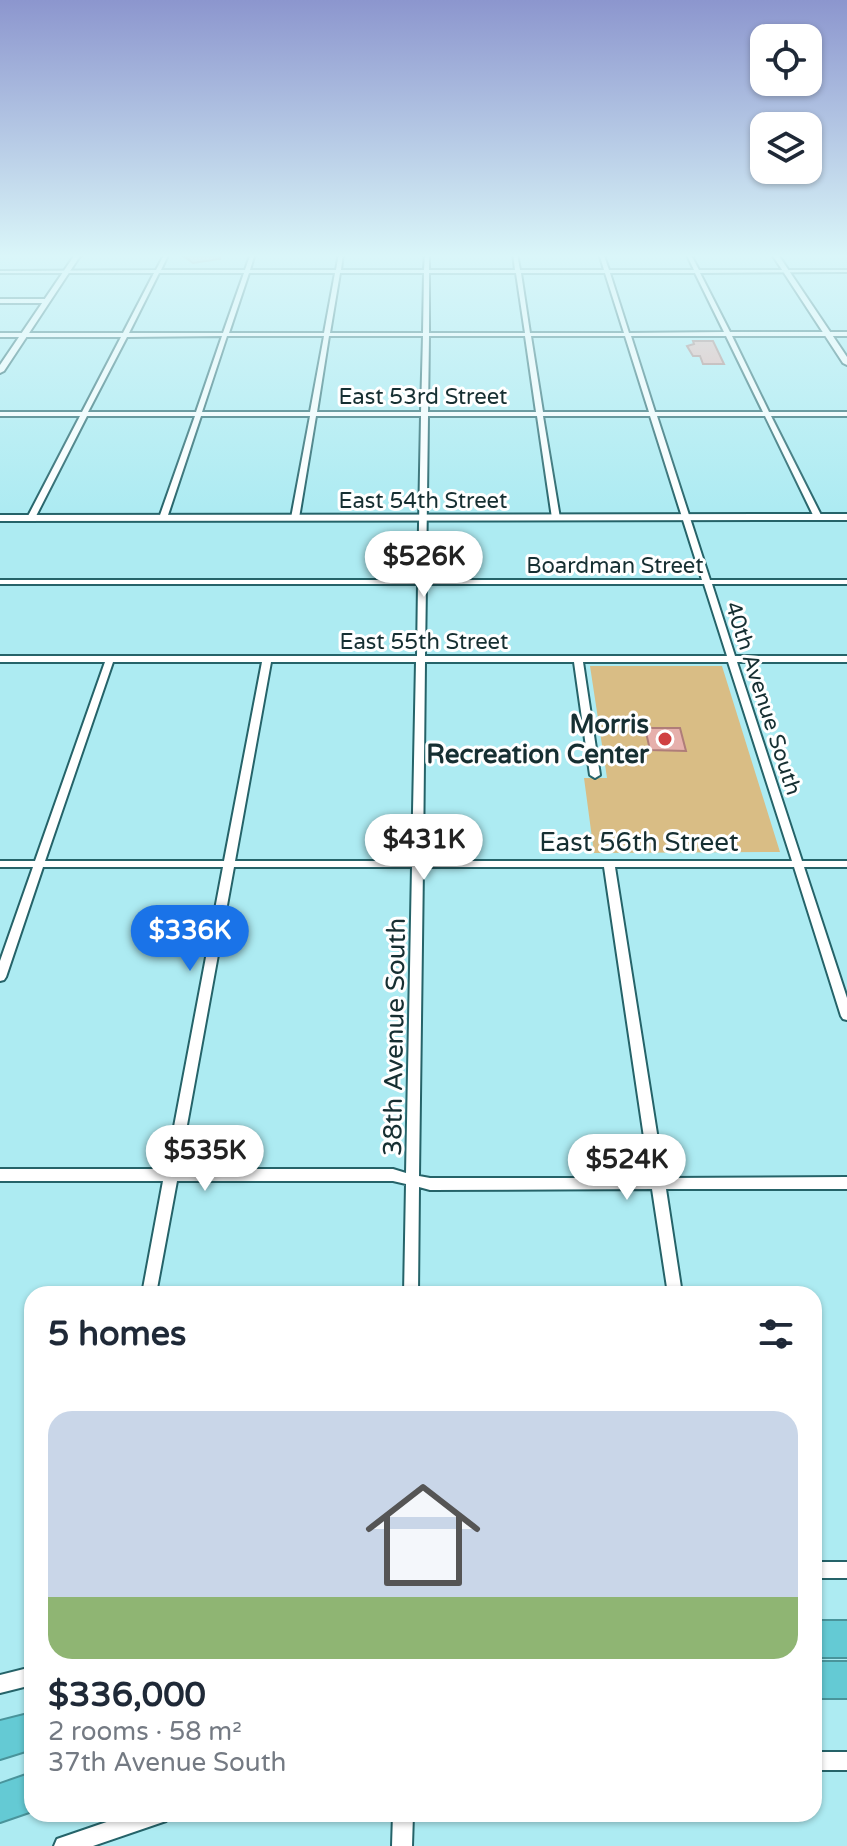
<!DOCTYPE html>
<meta charset="utf-8">
<style>
body{margin:0;font-family:"Varela Round",sans-serif;background:#f6f6f7;color:#1f2937;height:100vh;display:flex;flex-direction:column;font-size:30px;white-space:nowrap}
*{box-sizing:border-box;margin:0}
p{font-size:26px;color:#747a83}
.icon{flex:none;width:44px;height:44px;fill:none;stroke:currentColor;stroke-width:2;stroke-linecap:round;stroke-linejoin:round}
.map{position:relative;flex:1;overflow:hidden}
.drawer{position:absolute;left:24px;top:1286px;width:798px;height:536px;display:flex;flex-direction:column;background:#fff;border-radius:24px;box-shadow:0 2px 6px #0004}
.drawer>*{flex:none}
.buttons{position:absolute;left:750px;top:24px;display:grid;gap:16px}
.buttons a{display:grid;place-items:center;width:72px;height:72px;border-radius:16px;background:#fff;box-shadow:0 2px 6px #0004;font-size:40px}
.price{position:absolute;translate:-50% -68px;padding:0 18px;border-radius:28px;background:#fff;color:#222;font-size:26px;line-height:52px;filter:drop-shadow(0 2px 4px #0008)}
.price::after{content:'';position:absolute;left:50%;top:48px;width:24px;height:18px;margin-left:-12px;background:inherit;clip-path:polygon(0 0,100% 0,50% 100%)}
.price.active{background:#1a73e8;color:#fff}
ul{padding:0;list-style:none}
li{display:grid;align-content:center;gap:16px;height:424px;padding:0 24px}
li+li{border-top:2px solid #e0e1e3}
li span{display:grid;place-items:center;height:248px;border-radius:24px;color:#555}
li>.icon{margin-inline-start:auto}
span .icon{width:144px;height:144px;fill:#fffc;stroke-width:1}
li b{font-size:34px}
h2{display:flex;justify-content:space-between;align-items:center;height:96px;padding:0 24px;font-size:34px}
.map>svg:first-child{display:block}
.green{fill:#d9bd85}
.building{fill:#e6b0ac;stroke:#af7d79;stroke-width:2}
.lines{fill:none;stroke-linecap:round;stroke-linejoin:round}
.minor-casing{stroke:#256369;stroke-width:4}
.tertiary-casing{stroke:#256369;stroke-width:4}
.motorway-casing{stroke:#49949b;stroke-width:4}
.minor{fill:#fff;fill-rule:evenodd}
.tertiary{fill:#fff;fill-rule:evenodd}
.motorway{fill:#64cad4;fill-rule:evenodd}
.poi-dot{fill:#d04142;stroke:#fff;stroke-width:3}
.labels{text-anchor:middle;stroke-width:6;stroke-linejoin:round;paint-order:stroke}
.far-street-label{font-size:22px;fill:#162f32;stroke:#fff}
.poi-label{font-size:26px;font-weight:bold;fill:#162f32;stroke:#fff;text-anchor:end}
.street-label{font-size:26px;fill:#162f32;stroke:#fff}
</style>
<div class="map">
<svg width="847" height="1846" viewBox="0 0 847 1846">
<rect width="100%" height="100%" fill="#adebf2"/>
<!-- green -->
<path class="green" d="M 590,666 L 722,666 L 780,852 L 594,853 L 584,778 L 607,778 Z"/>
<!-- building -->
<path class="building" d="M 179,253 L 220,253 L 220,259 L 193,263 Z
M 693,341 L 713,341 L 724,364 L 703,364 L 700,356 L 693,356 L 687,346 L 694,344 Z
M 645,728 L 680,728 L 686,751 L 650,750 Z"/>
<g class="lines">
<!-- minor casing -->
<g class="minor-casing">
<path id="minor" d="M 165,253 L 169,253 L 161,270 L 245,270 L 251,253 L 255,253 L 250,270 L 336,270 L 339,253 L 343,253 L 341,270 L 424,270 L 425,253 L 429,253 L 429,270 L 515,270 L 513,253 L 517,253 L 520,270 L 604,270 L 599,253 L 603,253 L 609,270 L 694,270 L 686,253 L 690,253 L 699,270 L 847,270 L 847,272 L 700,273 L 730,332 L 847,332 L 847,336 L 732,336 L 769,412 L 847,412 L 847,416 L 771,416 L 822,517 L 821,519 L 814,517 L 765,416 L 657,416 L 710,580 L 847,580 L 847,584 L 712,584 L 735,656 L 847,656 L 847,662 L 737,662 L 802,861 L 847,861 L 847,867 L 804,867 L 847,998 L 847,1020 L 843,1019 L 841,1016 L 794,867 L 615,867 L 664,1178 L 847,1177 L 847,1189 L 666,1189 L 682,1294 L 668,1294 L 652,1189 L 430,1190 L 419,1187 L 418,1294 L 404,1294 L 406,1184 L 393,1181 L 177,1181 L 156,1294 L 142,1294 L 163,1181 L 0,1181 L 0,1169 L 166,1169 L 223,867 L 43,867 L 6,977 L 4,980 L 0,981 L 0,961 L 33,867 L 0,867 L 0,861 L 35,861 L 105,662 L 0,662 L 0,656 L 417,656 L 418,584 L 0,584 L 0,580 L 418,580 L 421,416 L 316,416 L 299,518 L 295,520 L 291,518 L 310,416 L 201,416 L 167,518 L 163,520 L 159,518 L 195,416 L 87,416 L 35,518 L 28,520 L 27,518 L 80,416 L 0,416 L 0,412 L 82,412 L 121,337 L 0,337 L 0,333 L 123,333 L 154,273 L 0,273 L 0,271 L 156,270 ZM 159,273 L 244,273 L 223,333 L 129,333 ZM 249,273 L 335,273 L 324,333 L 229,333 ZM 340,273 L 424,273 L 423,333 L 330,333 ZM 429,273 L 516,273 L 525,333 L 429,333 ZM 521,273 L 605,273 L 624,333 L 530,333 ZM 610,273 L 695,273 L 724,332 L 629,333 ZM 222,336 L 196,412 L 88,412 L 127,337 ZM 227,336 L 324,336 L 310,412 L 202,412 ZM 329,336 L 423,336 L 421,412 L 317,412 ZM 429,336 L 525,336 L 536,412 L 428,412 ZM 531,336 L 625,336 L 649,412 L 543,412 ZM 631,336 L 726,336 L 763,412 L 655,412 ZM 428,416 L 537,416 L 552,518 L 556,520 L 560,518 L 543,416 L 650,416 L 702,580 L 426,580 ZM 426,584 L 704,584 L 727,656 L 425,656 ZM 113,662 L 262,662 L 224,861 L 45,861 ZM 271,662 L 416,662 L 412,861 L 235,861 ZM 425,662 L 574,662 L 590,775 L 595,778 L 600,775 L 583,662 L 728,662 L 792,861 L 423,861 ZM 234,867 L 412,867 L 406,1173 L 393,1169 L 179,1169 ZM 423,867 L 604,867 L 650,1178 L 430,1178 L 419,1176 Z
M 0,299 L 46,299 L 49,301 L 46,303 L 0,303 Z
M 814,1562 L 847,1562 L 847,1578 L 814,1578 Z
M 32,1667 L 32,1685 L 0,1693 L 0,1675 Z
M 814,1752 L 847,1752 L 847,1770 L 814,1770 Z
M 130,1814 L 169,1814 L 166,1821 L 93,1846 L 54,1846 L 57,1839 Z
M 393,1814 L 413,1814 L 412,1846 L 392,1846 Z"/>
</g>
<!-- tertiary casing -->
<g class="tertiary-casing">
<path id="tertiary" d="M 76,253 L 82,253 L 4,371 L 0,373 L 0,365 Z
M 771,253 L 777,253 L 847,357 L 847,365 L 843,363 Z
M 847,514 L 847,520 L 0,521 L 0,515 Z"/>
</g>
<!-- motorway casing -->
<g class="motorway-casing">
<path id="motorway" d="M 814,1621 L 847,1621 L 847,1657 L 814,1657 Z
M 814,1662 L 847,1662 L 847,1698 L 814,1698 Z
M 32,1713 L 32,1749 L 0,1759 L 0,1721 Z
M 32,1773 L 32,1811 L 0,1822 L 0,1784 Z"/>
</g>
<!-- minor -->
<use href="#minor" class="minor"/>
<!-- tertiary -->
<use href="#tertiary" class="tertiary"/>
<!-- motorway -->
<use href="#motorway" class="motorway"/>
</g>
<!-- sky -->
<linearGradient id="sky" x2="0" y2="1"><stop stop-color="#8c96ce"/><stop offset="0.5" stop-color="#daf6f9"/><stop offset="1" stop-color="#daf6f9" stop-opacity="0"/></linearGradient>
<rect width="847" height="511" fill="url(#sky)"/>
<!-- markers -->
<circle class="poi-dot" cx="665" cy="739" r="8"/>
<g class="labels">
<!-- far-street labels -->
<g class="far-street-label">
<text x="423" y="404">East 53rd Street</text>
<text x="423" y="508">East 54th Street</text>
<text x="615" y="573">Boardman Street</text>
<text x="424" y="649">East 55th Street</text>
<text transform="translate(764 698) rotate(72)" y="8">40th Avenue South</text>
</g>
<!-- poi labels -->
<g class="poi-label">
<text x="649" y="733">Morris<tspan x="649" dy="30">Recreation Center</tspan></text>
</g>
<!-- street labels -->
<g class="street-label">
<text x="639" y="851">East 56th Street</text>
<text transform="translate(394 1037) rotate(-89)" y="9">38th Avenue South</text>
</g>
</g>
</svg>
<div class="buttons">
<a><svg class="icon" aria-label="locate" viewBox="0 0 24 24"><circle cx="12" cy="12" r="6"/><path d="M12 2v4M12 18v4M2 12h4M18 12h4"/></svg></a>
<a><svg class="icon" aria-label="layers" viewBox="0 0 24 24"><path d="M12 4l9 5-9 5-9-5zM3 14l9 5 9-5"/></svg></a>
</div>
<b class="price" style="left:424px;top:599px">$526K</b>
<b class="price" style="left:424px;top:882px">$431K</b>
<b class="price active" style="left:190px;top:973px">$336K</b>
<b class="price" style="left:205px;top:1193px">$535K</b>
<b class="price" style="left:627px;top:1202px">$524K</b>
<section class="drawer">
<h2>5 homes<svg class="icon" aria-label="filters" viewBox="0 0 24 24"><path d="M4 7h16M4 17h16"/><circle cx="9" cy="7" r="2"/><circle cx="15" cy="17" r="2"/></svg></h2>
<ul>
<li><span style="background:linear-gradient(#c9d6e8 75%,#8fb573 0)"><svg class="icon" aria-label="home" viewBox="0 0 24 24"><path d="M3 11l9-7 9 7M6 9v11h12V9"/></svg></span><div><b>$336,000</b><p>2 rooms · 58 m²</p><p>37th Avenue South</p></div></li>
</ul>
</section>
</div>
